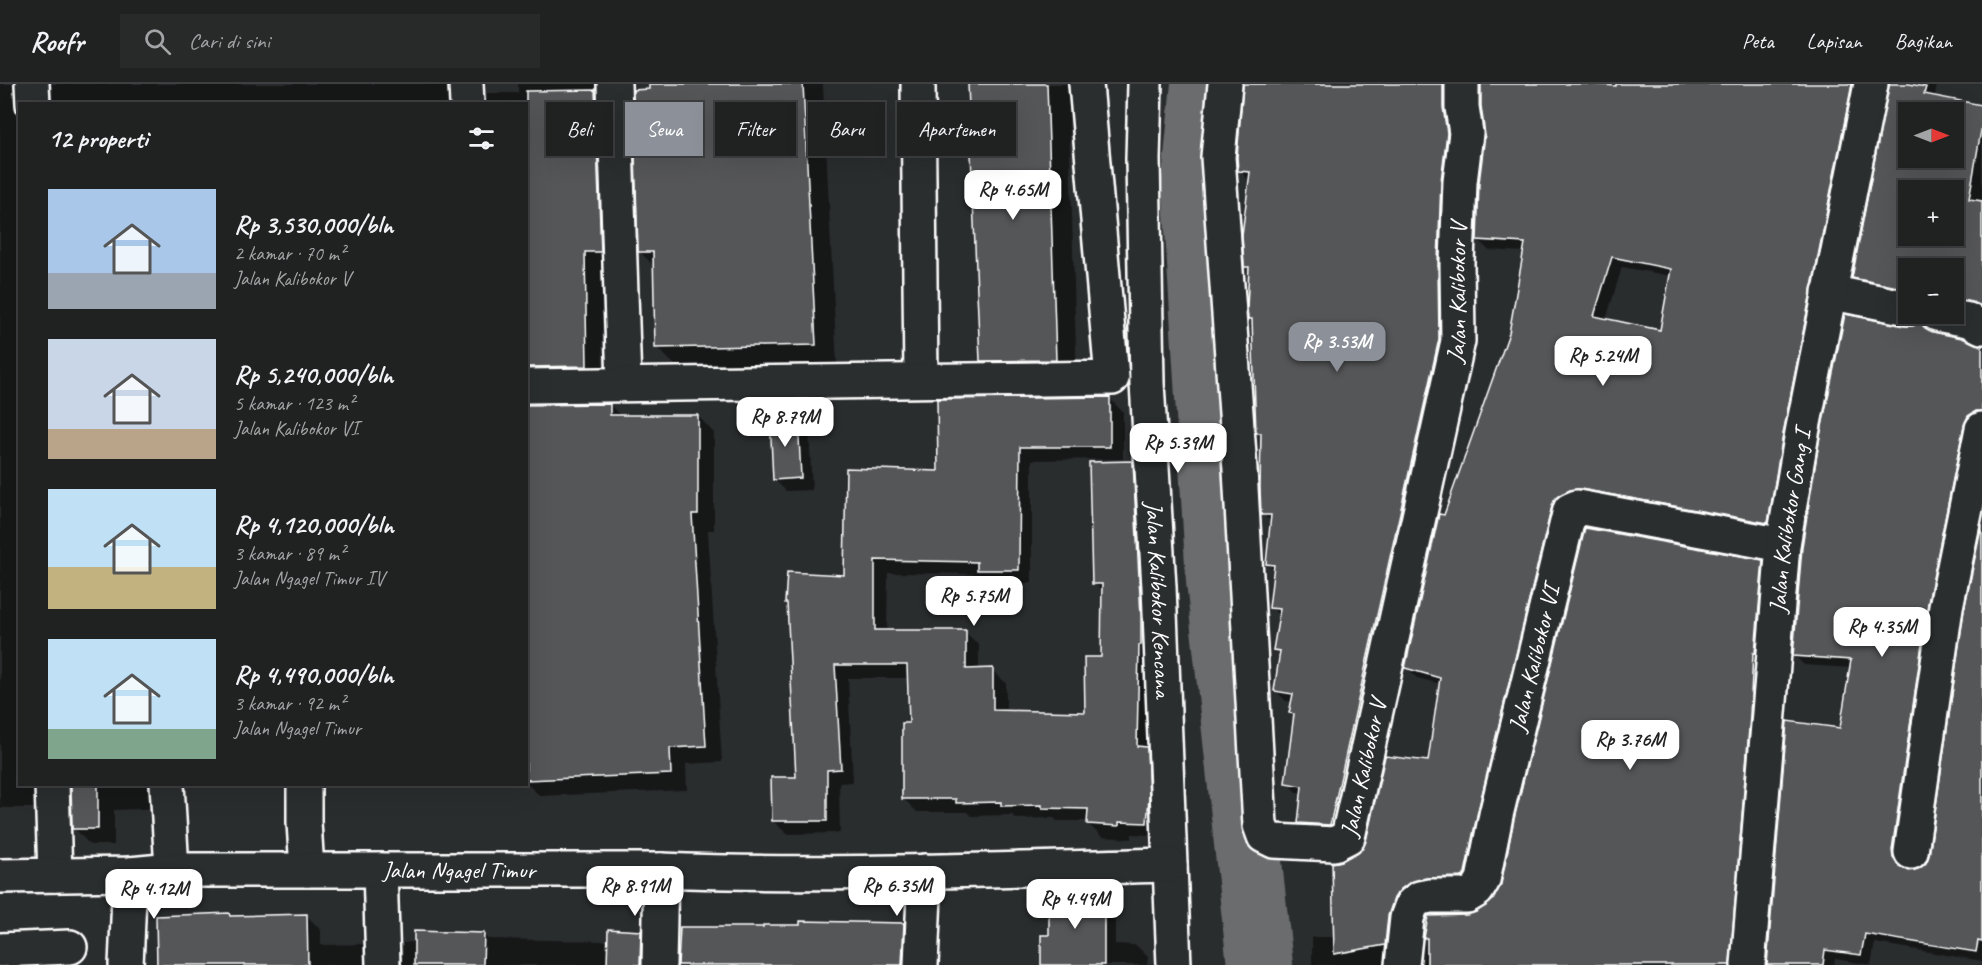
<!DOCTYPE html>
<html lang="id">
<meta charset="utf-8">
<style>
body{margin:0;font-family:Caveat,sans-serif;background:#282a2a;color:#f1f3f6;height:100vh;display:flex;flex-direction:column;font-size:22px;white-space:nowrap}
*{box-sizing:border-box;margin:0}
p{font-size:20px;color:#a2a4a5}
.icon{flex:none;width:33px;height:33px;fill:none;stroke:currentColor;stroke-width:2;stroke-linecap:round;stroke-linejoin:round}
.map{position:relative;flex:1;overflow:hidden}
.drawer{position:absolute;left:18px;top:18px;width:510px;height:684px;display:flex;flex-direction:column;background:#202222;border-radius:0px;box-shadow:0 6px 24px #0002,0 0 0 2px #3d3f40}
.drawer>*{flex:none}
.hud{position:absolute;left:546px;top:18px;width:570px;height:54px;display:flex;gap:12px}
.needle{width:39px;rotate:90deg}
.fabs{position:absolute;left:1898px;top:18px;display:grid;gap:12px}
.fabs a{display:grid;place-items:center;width:66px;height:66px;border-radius:0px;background:#202222;box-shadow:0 6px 24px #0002,0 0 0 2px #3d3f40;font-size:30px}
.price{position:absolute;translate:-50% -51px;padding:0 14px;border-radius:12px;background:#fff;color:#222;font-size:20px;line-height:39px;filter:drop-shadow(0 2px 3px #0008)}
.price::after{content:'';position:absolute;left:50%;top:36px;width:18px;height:14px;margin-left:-9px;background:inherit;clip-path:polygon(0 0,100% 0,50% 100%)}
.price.active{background:#8c9099;color:#fff}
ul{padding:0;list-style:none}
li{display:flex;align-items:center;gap:18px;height:150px;padding:0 30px}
li span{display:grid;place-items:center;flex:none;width:168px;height:120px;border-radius:0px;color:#555}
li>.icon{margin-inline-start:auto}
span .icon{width:72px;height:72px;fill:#fffc;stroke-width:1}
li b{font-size:26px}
h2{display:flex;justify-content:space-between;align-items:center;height:72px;padding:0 30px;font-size:26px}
.chip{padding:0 21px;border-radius:0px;background:#202222;box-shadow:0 6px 24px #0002,0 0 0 2px #3d3f40;font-size:21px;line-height:54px}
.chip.active{background:#8c9099;color:#fff}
header{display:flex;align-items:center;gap:36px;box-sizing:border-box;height:84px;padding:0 30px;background:#202222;border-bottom:2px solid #3d3f40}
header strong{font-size:28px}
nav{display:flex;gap:33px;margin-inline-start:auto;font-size:21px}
.search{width:420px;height:54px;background:#282a2a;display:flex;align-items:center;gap:15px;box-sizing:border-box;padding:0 21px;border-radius:0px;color:#a2a4a5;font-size:22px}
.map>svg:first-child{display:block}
.shadow{fill:#0007;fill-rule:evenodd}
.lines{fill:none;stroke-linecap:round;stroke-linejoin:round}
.river{stroke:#6a6c6d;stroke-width:66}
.building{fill:#555758;stroke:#fff;stroke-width:1.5;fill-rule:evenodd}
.minor-casing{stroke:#fff;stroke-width:38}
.minor{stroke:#2a2d2e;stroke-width:33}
.labels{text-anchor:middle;stroke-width:4.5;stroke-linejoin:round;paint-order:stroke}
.street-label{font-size:24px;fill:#fff;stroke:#2a2d2e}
</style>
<header>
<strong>Roofr</strong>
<div class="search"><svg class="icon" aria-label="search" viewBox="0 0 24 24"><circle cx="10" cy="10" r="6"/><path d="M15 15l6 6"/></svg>Cari di sini</div>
<nav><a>Peta</a><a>Lapisan</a><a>Bagikan</a></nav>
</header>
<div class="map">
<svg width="1982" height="881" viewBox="0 0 1982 881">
<rect width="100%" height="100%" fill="#2a2d2e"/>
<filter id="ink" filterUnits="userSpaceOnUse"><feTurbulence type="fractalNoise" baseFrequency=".0167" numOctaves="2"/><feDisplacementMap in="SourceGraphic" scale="12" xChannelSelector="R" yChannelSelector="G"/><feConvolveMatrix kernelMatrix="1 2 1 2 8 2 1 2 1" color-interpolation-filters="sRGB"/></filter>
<g filter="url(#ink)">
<!-- shadow -->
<path class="shadow" d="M 0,0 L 41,0 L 20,20 L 20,700 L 59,700 L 50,724 L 0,724 Z
M 52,0 L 472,0 L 463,20 L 53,20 Z
M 518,0 L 603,0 L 617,184 L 601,184 L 603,298 L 526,309 L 526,20 L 487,20 L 487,9 L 518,9 Z
M 650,0 L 823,0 L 837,282 L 678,284 L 656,263 L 654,182 L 640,168 Z
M 970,0 L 1068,0 L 1077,297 L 1003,298 L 982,276 Z
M 1245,0 L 1456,0 L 1449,266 L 1340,751 L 1310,749 L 1300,739 L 1303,710 L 1297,709 L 1287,699 L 1295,633 L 1291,629 L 1293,618 L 1286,617 L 1276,607 L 1281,572 L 1275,565 L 1280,533 L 1271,523 L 1275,487 L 1267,480 L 1272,439 L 1263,430 L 1263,353 L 1258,348 L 1254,239 L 1250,234 L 1251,187 L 1246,182 L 1250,98 L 1239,86 Z
M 1482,0 L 1866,0 L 1778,448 L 1580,415 L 1475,800 L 1441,803 L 1394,881 L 1312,881 L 1312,853 L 1335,853 L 1343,778 L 1364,765 L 1430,679 L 1441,600 L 1417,594 L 1406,583 L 1445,433 L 1511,249 L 1525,168 L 1488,166 L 1478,155 L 1486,51 ZM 1622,183 L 1671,192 L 1661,248 L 1606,236 Z
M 1891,0 L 1937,0 L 1935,13 L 1982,22 L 1982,227 L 1953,221 L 1953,184 L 1908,184 L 1908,212 L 1864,203 L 1853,193 ZM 1908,28 L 1953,28 L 1953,74 L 1908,74 ZM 1908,106 L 1953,106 L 1953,152 L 1908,152 Z
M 1928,247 L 1982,263 L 1982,340 L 1902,776 L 1903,786 L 1909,788 L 1918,787 L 1927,781 L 1931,771 L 1982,447 L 1982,877 L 1875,859 L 1871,881 L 1835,875 L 1834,881 L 1768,881 L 1842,645 L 1851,584 L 1804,581 L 1794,571 Z
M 1109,314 L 1123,328 L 1123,375 L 1032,376 L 1032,499 L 992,499 L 984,490 L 888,489 L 887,548 L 965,548 L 979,561 L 979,586 L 992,586 L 1006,599 L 1006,628 L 1087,630 L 1103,575 L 1104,509 L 1094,499 L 1132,378 L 1146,392 L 1160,752 L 1132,750 L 1132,755 L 1102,753 L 1088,740 L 1089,737 L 1057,737 L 1054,734 L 1016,735 L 1012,731 L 971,732 L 967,728 L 917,728 L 904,715 L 911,641 L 909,594 L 848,594 L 853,698 L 839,699 L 840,749 L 787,750 L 773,737 L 797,694 L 789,521 L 786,519 L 846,492 L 939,389 Z
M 610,321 L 621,332 L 698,332 L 714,349 L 714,446 L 708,446 L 722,678 L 686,680 L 687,706 L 540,712 L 526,699 L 526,322 Z
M 797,333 L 809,345 L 812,406 L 786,407 L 774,395 Z
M 1762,478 L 1772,488 L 1740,881 L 1422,881 L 1429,833 L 1467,832 L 1488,823 Z
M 72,700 L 165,700 L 165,724 L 114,726 L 114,761 L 90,761 L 74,744 Z
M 1103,810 L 1115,822 L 1115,860 L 1136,861 L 1148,873 L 1147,881 L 1043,881 L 1050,853 Z
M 307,832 L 321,846 L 321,861 L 363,860 L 377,874 L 378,881 L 159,881 L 231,833 Z
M 903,841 L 918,855 L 917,881 L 679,881 Z
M 640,848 L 655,862 L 654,881 L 403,881 L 403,859 L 484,851 L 488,855 L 609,857 Z"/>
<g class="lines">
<!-- river -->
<path class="river" d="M 1204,0 L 1195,95 L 1219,497 L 1260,881"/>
</g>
<!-- building -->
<path class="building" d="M 649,0 L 803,0 L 816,261 L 655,264 L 653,168 L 638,168 L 633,6 L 649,5 Z
M 968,0 L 1047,0 L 1056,276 L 980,277 Z
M 1243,0 L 1443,0 L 1443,23 L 1447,49 L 1441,97 L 1438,179 L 1439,255 L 1330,741 L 1298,739 L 1302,702 L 1285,699 L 1294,630 L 1289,629 L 1293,610 L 1274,607 L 1280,567 L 1273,566 L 1280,525 L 1269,524 L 1274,481 L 1266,480 L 1271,431 L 1261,431 L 1260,404 L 1261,349 L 1256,349 L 1252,235 L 1248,235 L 1247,224 L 1249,183 L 1244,183 L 1242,151 L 1250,88 L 1238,87 L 1237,73 Z
M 1481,0 L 1589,0 L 1616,2 L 1616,0 L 1852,0 L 1784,345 L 1768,439 L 1580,405 L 1570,406 L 1556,414 L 1552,422 L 1478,727 L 1465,789 L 1462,793 L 1427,794 L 1409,799 L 1401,805 L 1394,814 L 1388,832 L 1385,861 L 1334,870 L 1332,779 L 1342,777 L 1363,764 L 1366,757 L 1385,672 L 1428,677 L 1440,594 L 1405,584 L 1439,430 L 1444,431 L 1509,249 L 1525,159 L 1477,156 L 1479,99 L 1485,51 L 1481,22 ZM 1612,173 L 1671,185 L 1660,246 L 1594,232 Z
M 1889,0 L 1909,0 L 1926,3 L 1924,10 L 1982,21 L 1982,41 L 1969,115 L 1982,117 L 1982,222 L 1972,218 L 1953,214 L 1953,184 L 1908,184 L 1908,205 L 1852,194 ZM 1908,28 L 1953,28 L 1953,74 L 1908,74 ZM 1908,106 L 1953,106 L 1953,152 L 1908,152 Z
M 595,6 L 601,168 L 585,168 L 587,282 L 526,283 L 526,7 Z
M 1845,230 L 1904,242 L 1913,242 L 1920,238 L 1925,244 L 1933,248 L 1962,254 L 1982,262 L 1982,327 L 1976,327 L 1968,332 L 1964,341 L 1928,519 L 1892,766 L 1893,774 L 1899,782 L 1909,787 L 1918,785 L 1926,779 L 1929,771 L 1964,526 L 1982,440 L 1982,858 L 1978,857 L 1976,868 L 1865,850 L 1861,871 L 1825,866 L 1823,881 L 1767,881 L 1787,637 L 1840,644 L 1851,576 L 1793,572 L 1802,463 L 1820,352 Z
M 1110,313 L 1110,363 L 1020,363 L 1019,486 L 977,486 L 977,478 L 875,476 L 875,546 L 966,546 L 966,585 L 993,584 L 993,626 L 1085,628 L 1084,573 L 1101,573 L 1102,500 L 1092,500 L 1089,378 L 1133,377 L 1141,532 L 1141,561 L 1139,561 L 1137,662 L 1147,663 L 1149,713 L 1147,739 L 1119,738 L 1119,742 L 1087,740 L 1088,725 L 1042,724 L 1042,721 L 1001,722 L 1001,718 L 956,719 L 956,715 L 902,715 L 902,639 L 909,639 L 907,581 L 835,581 L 841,685 L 827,686 L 827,737 L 772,737 L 771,693 L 796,693 L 787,519 L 785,519 L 787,488 L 844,491 L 846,384 L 938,387 L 937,315 Z
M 610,320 L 610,331 L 698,331 L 698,430 L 692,430 L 706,662 L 670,664 L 671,690 L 526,696 L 526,321 Z
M 798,332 L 801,394 L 773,396 L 770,333 Z
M 1585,444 L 1763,476 L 1755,569 L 1753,569 L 1750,632 L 1730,881 L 1427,881 L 1427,854 L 1424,854 L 1428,832 L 1467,831 L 1476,828 L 1493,816 L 1501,800 L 1514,735 Z
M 71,700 L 98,700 L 98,745 L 72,745 Z
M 1049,808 L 1104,808 L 1104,881 L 1041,881 L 1041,851 L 1049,851 Z
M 229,829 L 230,832 L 307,830 L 308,881 L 157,881 L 156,832 Z
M 800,837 L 904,839 L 902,881 L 678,881 L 680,843 L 763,843 L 763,841 L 800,841 Z
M 608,845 L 641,847 L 640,881 L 607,881 Z
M 414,847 L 484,849 L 483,881 L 414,881 Z"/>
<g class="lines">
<!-- minor casing -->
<g class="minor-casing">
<g id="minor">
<path d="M 32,0 L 33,20"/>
<path d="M 466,0 L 467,20"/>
<path d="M 614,0 L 624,299"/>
<path d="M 918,0 L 921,295"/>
<path id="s1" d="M 1145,0 L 1143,75 L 1147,299 L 1159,503 L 1174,881"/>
<path id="s2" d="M 1225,0 L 1218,73 L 1240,386 L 1260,741 L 1264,752 L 1274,757 L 1334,760 L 1348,753 L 1458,257 L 1457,179 L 1460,98 L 1466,49 L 1462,23 L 1462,0"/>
<path d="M 1829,208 L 1908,224"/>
<path d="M 1937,230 L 1968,236 L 1982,243"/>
<path d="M 526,302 L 1112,294 L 1086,0"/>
<path d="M 52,700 L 55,791"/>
<path d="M 167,700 L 172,786"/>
<path d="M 304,700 L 304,738 L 307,786"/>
<path d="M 1911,768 L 1946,523 L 1982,345"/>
<path d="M 380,786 L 383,881"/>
<path id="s3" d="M 0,792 L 130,790 L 172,786 L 661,786 C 830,793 1000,785 1170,781"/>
<path d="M 0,866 L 70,863"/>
<path d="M 126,881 L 130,790"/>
<path d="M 659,881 L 661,786"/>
<path d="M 921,881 L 925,787"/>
<path id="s4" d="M 1402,881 L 1407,834 L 1412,820 L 1420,814 L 1430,812 L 1467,812 L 1477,806 L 1483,796 L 1496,731 L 1570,426 L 1577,423 L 1783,461"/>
<path id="s5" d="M 1748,881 L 1783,461 L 1802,349 L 1871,0"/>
</g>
</g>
<!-- minor -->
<use href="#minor" class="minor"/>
</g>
</g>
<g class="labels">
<!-- street labels -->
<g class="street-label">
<text dy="8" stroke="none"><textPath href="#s2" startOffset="1398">Jalan Kalibokor V</textPath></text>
<text dy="8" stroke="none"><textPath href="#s5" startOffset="446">Jalan Kalibokor Gang I</textPath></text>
<text dy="8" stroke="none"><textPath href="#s1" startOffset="516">Jalan Kalibokor Kencana</textPath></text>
<text dy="8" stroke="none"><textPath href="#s4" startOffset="370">Jalan Kalibokor VI</textPath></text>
<text dy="8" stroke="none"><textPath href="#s2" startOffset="912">Jalan Kalibokor V</textPath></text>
<text dy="8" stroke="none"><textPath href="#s3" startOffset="459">Jalan Ngagel Timur</textPath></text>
</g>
</g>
</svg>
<div class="fabs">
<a><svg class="needle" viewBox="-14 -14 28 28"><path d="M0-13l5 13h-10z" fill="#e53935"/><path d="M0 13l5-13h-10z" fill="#a2a4a5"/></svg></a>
<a>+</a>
<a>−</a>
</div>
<b class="price" style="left:1013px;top:137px">Rp 4.65M</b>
<b class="price active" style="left:1337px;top:289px">Rp 3.53M</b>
<b class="price" style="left:1603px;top:303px">Rp 5.24M</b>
<b class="price" style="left:785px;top:364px">Rp 8.79M</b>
<b class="price" style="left:1178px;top:390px">Rp 5.39M</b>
<b class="price" style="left:974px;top:543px">Rp 5.75M</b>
<b class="price" style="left:1882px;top:574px">Rp 4.35M</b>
<b class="price" style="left:1630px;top:687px">Rp 3.76M</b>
<b class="price" style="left:635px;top:833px">Rp 8.91M</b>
<b class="price" style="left:897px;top:833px">Rp 6.35M</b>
<b class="price" style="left:154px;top:836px">Rp 4.12M</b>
<b class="price" style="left:1075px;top:846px">Rp 4.49M</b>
<div class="hud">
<a class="chip">Beli</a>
<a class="chip active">Sewa</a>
<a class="chip">Filter</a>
<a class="chip">Baru</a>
<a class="chip">Apartemen</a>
</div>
<section class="drawer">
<h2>12 properti<svg class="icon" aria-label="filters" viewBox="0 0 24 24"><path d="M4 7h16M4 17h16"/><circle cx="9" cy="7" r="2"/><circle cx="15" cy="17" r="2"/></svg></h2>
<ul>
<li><span style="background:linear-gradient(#a9c7e8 70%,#9aa5b1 0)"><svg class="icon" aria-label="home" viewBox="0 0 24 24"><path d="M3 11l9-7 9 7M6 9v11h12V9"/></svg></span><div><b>Rp 3,530,000/bln</b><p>2 kamar · 70 m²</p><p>Jalan Kalibokor V</p></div></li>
<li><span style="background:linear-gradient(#c9d6e8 75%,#b9a48a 0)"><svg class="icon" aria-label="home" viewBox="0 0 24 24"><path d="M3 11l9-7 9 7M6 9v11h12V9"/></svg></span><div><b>Rp 5,240,000/bln</b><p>5 kamar · 123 m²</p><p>Jalan Kalibokor VI</p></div></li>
<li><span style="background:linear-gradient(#bfe0f5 65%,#c2b280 0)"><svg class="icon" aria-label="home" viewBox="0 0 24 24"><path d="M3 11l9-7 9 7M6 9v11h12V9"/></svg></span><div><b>Rp 4,120,000/bln</b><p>3 kamar · 89 m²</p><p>Jalan Ngagel Timur IV</p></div></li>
<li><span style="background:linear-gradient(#bfe0f5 75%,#7fa58c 0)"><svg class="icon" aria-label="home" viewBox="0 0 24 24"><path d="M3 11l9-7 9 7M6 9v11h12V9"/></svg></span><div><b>Rp 4,490,000/bln</b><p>3 kamar · 92 m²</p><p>Jalan Ngagel Timur</p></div></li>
</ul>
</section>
</div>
